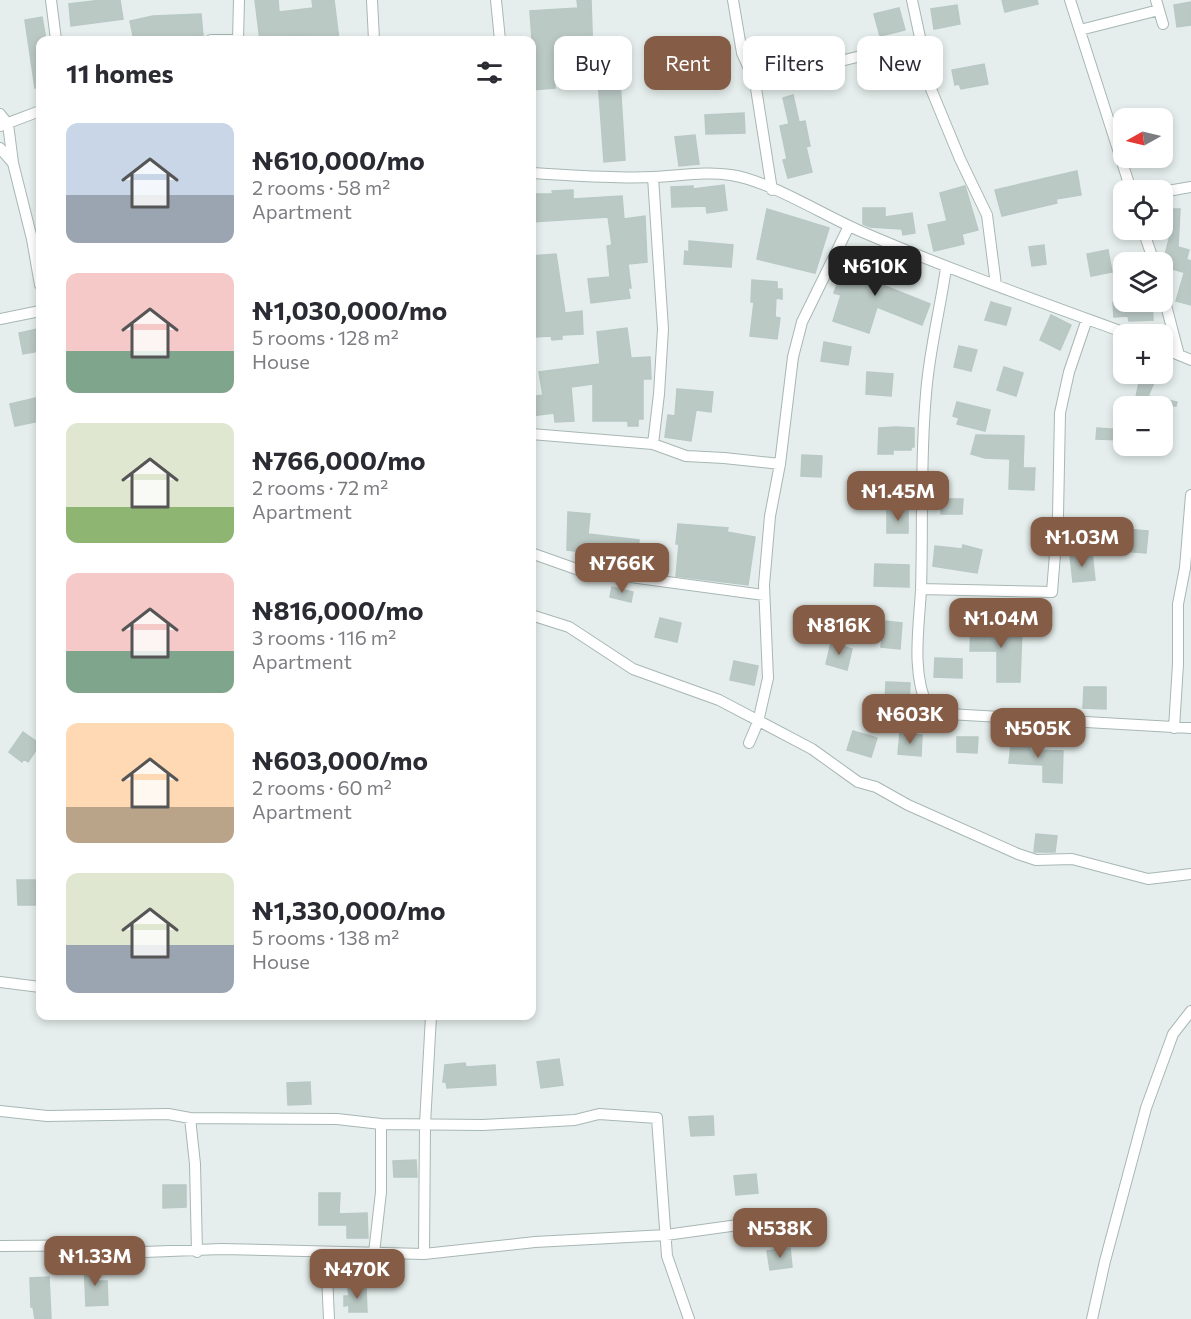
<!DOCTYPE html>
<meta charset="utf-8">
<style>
body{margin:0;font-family:Commissioner,sans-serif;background:#f7f7f7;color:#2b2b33;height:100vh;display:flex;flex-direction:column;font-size:22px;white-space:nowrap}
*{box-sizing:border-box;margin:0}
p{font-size:20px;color:#7c7c81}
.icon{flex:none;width:33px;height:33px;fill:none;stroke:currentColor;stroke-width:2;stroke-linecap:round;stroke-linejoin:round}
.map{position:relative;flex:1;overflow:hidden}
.drawer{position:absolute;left:36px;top:36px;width:500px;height:984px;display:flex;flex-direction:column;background:#fff;border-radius:12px;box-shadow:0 3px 9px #0003}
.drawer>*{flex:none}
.guide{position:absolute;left:554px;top:36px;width:548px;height:54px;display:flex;gap:12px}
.needle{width:39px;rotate:262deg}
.tools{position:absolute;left:1113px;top:108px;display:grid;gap:12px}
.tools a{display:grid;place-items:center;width:60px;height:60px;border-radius:12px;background:#fff;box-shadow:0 3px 9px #0003;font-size:30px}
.price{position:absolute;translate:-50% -51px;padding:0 14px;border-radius:12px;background:#855d47;color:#fff;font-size:20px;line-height:39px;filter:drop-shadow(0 2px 3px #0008)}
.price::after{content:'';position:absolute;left:50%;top:36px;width:18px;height:14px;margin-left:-9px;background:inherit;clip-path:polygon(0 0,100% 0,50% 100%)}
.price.selected{background:#222;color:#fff}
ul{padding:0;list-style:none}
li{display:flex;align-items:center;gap:18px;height:150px;padding:0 30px}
li span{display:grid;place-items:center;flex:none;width:168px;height:120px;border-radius:12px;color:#555}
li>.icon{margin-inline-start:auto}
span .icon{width:72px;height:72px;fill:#fffc;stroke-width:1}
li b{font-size:26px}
h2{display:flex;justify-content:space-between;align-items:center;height:72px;padding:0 30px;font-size:26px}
.chip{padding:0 21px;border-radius:12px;background:#fff;box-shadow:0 3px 9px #0003;font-size:21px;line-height:54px}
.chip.selected{background:#855d47;color:#fff}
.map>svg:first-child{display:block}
.building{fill:#bbc9c5;stroke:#b8c8c4;stroke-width:1.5}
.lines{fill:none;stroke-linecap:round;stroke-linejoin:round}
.street-casing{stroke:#a7b7b4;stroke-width:12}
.street{stroke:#fff;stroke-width:10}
</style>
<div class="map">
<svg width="1191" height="1319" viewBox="0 0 1191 1319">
<rect width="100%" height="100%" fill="#e5eeec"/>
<!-- building -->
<path class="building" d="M 102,0 L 120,0 L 123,19 L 71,26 L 69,4 Z
M 255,0 L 278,0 L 279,12 L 313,8 L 312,0 L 334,0 L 339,40 L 306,40 L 305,35 L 260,40 Z
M 577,0 L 591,0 L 593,60 L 553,62 L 555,88 L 531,90 L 531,69 L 534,68 L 530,11 L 578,8 Z
M 1002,0 L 1037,0 L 1038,4 L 1005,12 Z
M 1191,2 L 1191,25 L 1177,27 L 1174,5 Z
M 957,5 L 960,24 L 934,29 L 931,9 Z
M 899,8 L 905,30 L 880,36 L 874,14 Z
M 201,14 L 203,36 L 134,40 L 130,21 L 153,16 Z
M 42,17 L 46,40 L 40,40 L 40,88 L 35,88 L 25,20 Z
M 984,64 L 988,84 L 961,89 L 959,84 L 955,85 L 952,70 Z
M 619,65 L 625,160 L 604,162 L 597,66 Z
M 793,95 L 799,122 L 805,121 L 810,146 L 806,147 L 812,172 L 788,178 L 783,160 L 787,159 L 780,126 L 789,124 L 783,98 Z
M 744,113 L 745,133 L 706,134 L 705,115 Z
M 695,135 L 699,164 L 679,166 L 675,137 Z
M 1077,171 L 1081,195 L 1056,199 L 1057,203 L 1002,216 L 995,190 Z
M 724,185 L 727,210 L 707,213 L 706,206 L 672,207 L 671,187 L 693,186 L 693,189 Z
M 965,186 L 978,230 L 962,234 L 964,244 L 934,251 L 928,225 L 947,221 L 940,193 Z
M 573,190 L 573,199 L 622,196 L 624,219 L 645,216 L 647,262 L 628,264 L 631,288 L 628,288 L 630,298 L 591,303 L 588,279 L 610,277 L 607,246 L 612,245 L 608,217 L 531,222 L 531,194 L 553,194 L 552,191 Z
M 863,208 L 885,208 L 885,217 L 912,213 L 915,233 L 903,235 L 902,229 L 870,227 L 863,224 Z
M 767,209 L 829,228 L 815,273 L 757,259 Z
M 1162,209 L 1180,209 L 1178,247 L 1189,250 L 1183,272 L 1162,266 L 1171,232 L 1162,232 Z
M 689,241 L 733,245 L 731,267 L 684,264 L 685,251 L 689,252 Z
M 1044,245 L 1046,264 L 1032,266 L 1029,247 Z
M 875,250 L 894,255 L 885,286 L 930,304 L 922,325 L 877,307 L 869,333 L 833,321 L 841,295 L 834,293 L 841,273 L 865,282 Z
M 1108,250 L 1112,272 L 1091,276 L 1087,254 Z
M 556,254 L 565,313 L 582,311 L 583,334 L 562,335 L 562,339 L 552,340 L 551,336 L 535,337 L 534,330 L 531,330 L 531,256 Z
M 1188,260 L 1191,261 L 1191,305 L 1176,301 Z
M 752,280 L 777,282 L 777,289 L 782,289 L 782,299 L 776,298 L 775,317 L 780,318 L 777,339 L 750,336 L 754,302 L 751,302 Z
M 991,302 L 1011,308 L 1006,325 L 985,320 Z
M 1113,302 L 1152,302 L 1153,320 L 1129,321 L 1128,316 L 1114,317 Z
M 1051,315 L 1071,325 L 1060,350 L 1040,340 Z
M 627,328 L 631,358 L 650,357 L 651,379 L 643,379 L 643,419 L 638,419 L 638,426 L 628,426 L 628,421 L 593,421 L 593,384 L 571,387 L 574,421 L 555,422 L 554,413 L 531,416 L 531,397 L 543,395 L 539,372 L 600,364 L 597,332 Z
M 38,329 L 40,351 L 23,354 L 19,333 Z
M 824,342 L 851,347 L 848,365 L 821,361 Z
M 959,346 L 977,350 L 971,371 L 954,367 Z
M 1004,367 L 1023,373 L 1016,396 L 997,390 Z
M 867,372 L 893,374 L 891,396 L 866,394 Z
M 1136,374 L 1158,374 L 1148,396 L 1177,402 L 1176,406 L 1134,406 L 1139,383 L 1133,381 Z
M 677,389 L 713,392 L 711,412 L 696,410 L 691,441 L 665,437 L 668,415 L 675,416 Z
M 40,397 L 40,421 L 15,426 L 10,404 Z
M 957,402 L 990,410 L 985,431 L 957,424 L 959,418 L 953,416 Z
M 896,427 L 914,428 L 914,447 L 911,447 L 911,450 L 893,450 L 893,454 L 878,454 L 879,428 Z
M 1097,428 L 1123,430 L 1122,440 L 1096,439 Z
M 976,435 L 1024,436 L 1023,468 L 1035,468 L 1034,490 L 1009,489 L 1010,459 L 985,458 L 971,454 Z
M 802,455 L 822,456 L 821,477 L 801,476 Z
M 890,479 L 891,505 L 868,505 L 867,480 Z
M 941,499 L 963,499 L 962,514 L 941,514 Z
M 887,511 L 908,511 L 908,533 L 887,533 Z
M 568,512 L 590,514 L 588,534 L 639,540 L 637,558 L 567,550 Z
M 678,524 L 728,528 L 727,532 L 755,537 L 748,585 L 676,576 L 679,544 L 676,544 Z
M 1124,529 L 1148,531 L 1146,553 L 1122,551 Z
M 963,545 L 982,550 L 977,573 L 933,566 L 935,546 L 962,549 Z
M 1092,553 L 1095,580 L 1073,582 L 1070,555 Z
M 875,564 L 909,565 L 909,587 L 874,586 Z
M 612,587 L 633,592 L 631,602 L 610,597 Z
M 660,618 L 681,623 L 677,642 L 655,637 Z
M 884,621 L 902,623 L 900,649 L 881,647 Z
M 971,626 L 1022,628 L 1020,682 L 997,682 L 997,651 L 970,651 Z
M 831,643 L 852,649 L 847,670 L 826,664 Z
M 935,658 L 962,659 L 962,678 L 934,677 Z
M 734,661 L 758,666 L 754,685 L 730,680 Z
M 886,682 L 910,683 L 909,704 L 885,703 Z
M 1084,687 L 1106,687 L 1106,709 L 1083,708 Z
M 853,731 L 877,738 L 871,757 L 847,750 Z
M 23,732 L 40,744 L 28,762 L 24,759 L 22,762 L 9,752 Z
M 900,733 L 922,735 L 921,756 L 898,754 Z
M 1012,736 L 1031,738 L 1030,750 L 1063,751 L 1062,783 L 1043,782 L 1043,765 L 1009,763 Z
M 957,737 L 978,737 L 977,753 L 957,752 Z
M 1036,834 L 1057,836 L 1055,852 L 1034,852 Z
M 17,880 L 40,880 L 40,905 L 18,905 Z
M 559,1059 L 563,1085 L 541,1088 L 537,1062 Z
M 465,1063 L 466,1067 L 495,1065 L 496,1085 L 447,1088 L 446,1082 L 443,1082 L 445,1065 Z
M 310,1082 L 311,1104 L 288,1105 L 287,1083 Z
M 713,1116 L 714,1135 L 691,1136 L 689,1117 Z
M 416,1160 L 417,1177 L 394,1177 L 393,1161 Z
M 756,1174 L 758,1193 L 736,1195 L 734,1176 Z
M 163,1185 L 186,1185 L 186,1207 L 163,1208 Z
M 319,1193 L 340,1193 L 339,1214 L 367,1213 L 368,1238 L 347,1238 L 347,1225 L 319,1225 Z
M 790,1248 L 792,1267 L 770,1270 L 767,1251 Z
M 93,1260 L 94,1281 L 107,1281 L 108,1305 L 86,1306 L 84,1261 Z
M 49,1277 L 51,1319 L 35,1319 L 33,1307 L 31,1307 L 30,1278 Z
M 348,1288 L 366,1288 L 367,1312 L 349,1312 L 349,1305 L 344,1306 L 344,1296 L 349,1296 Z"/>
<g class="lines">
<!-- street casing -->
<g class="street-casing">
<path id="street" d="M 51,0 L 56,40
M 372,0 L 374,40
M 496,0 L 500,40
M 733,0 L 742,53 L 755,82 L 772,190
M 912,0 L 931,89 L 960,159 L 987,215 L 996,285
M 1070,0 L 1131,190
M 1156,0 L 1163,24
M 1080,30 L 1159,10
M 211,40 L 238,40
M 238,40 L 239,0
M 755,82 L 922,41
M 0,114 L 8,124 L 13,163 L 32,239 L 40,285
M 0,126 L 40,111
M 0,148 L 13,163
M 531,173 C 572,175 613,179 654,177 C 680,176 705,171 731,175 C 770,181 823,215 860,231 C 948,269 1038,301 1128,334
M 653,177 L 663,329 L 659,394 L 653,444
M 1162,192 L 1191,187
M 1143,230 L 1154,262
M 946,268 C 940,310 929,352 926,394 C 920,459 923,525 921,590 C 919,626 911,674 928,707 L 948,714 L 1191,728
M 1162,290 L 1179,355
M 0,319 L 40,311
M 1162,348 L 1191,360
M 531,434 L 653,444 L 686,456 L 724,458 L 780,464
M 531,553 L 579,570 L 764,595
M 921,589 L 1052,592 L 1058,516 L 1060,413 L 1069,372 L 1087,319
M 531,615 L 569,627 L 633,669 L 719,700 L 812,749 L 858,782 L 876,787 L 908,805 L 1018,854 L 1036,860 L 1072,859 L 1148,879 L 1191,874
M 1174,728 L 1178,664 L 1178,604 L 1185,568 L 1191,495
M 749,743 L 758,722 L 768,678 L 764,585 L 770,516 L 780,464 L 793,357 L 802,322 L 849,226
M 0,982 L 40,987
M 0,1111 L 47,1116 L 168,1114 L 190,1118 L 337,1119 L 381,1124 L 483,1125 L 575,1120 L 599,1114 L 657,1118 L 667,1256 L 689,1319
M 190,1118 L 195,1164 L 197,1252
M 0,1246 L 132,1245 L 144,1252 L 221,1249 L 424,1254 L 535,1242 L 666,1235 L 738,1225
M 326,1252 L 329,1319
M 374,1253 L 381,1192 L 381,1124
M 424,1254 L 425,1124 L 431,1016
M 1092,1319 L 1105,1261 L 1146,1108 L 1173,1034 L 1191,1011"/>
</g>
<!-- street -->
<use href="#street" class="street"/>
</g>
</svg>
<div class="tools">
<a><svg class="needle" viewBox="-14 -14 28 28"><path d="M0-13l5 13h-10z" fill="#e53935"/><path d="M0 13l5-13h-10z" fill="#7c7c81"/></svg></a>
<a><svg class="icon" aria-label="locate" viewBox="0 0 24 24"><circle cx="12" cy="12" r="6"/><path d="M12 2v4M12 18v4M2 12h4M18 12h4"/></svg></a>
<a><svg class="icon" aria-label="layers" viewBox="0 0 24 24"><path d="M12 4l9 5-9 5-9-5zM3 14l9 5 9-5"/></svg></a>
<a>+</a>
<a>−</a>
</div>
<b class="price selected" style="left:875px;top:297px">₦610K</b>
<b class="price" style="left:898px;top:522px">₦1.45M</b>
<b class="price" style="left:1082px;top:568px">₦1.03M</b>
<b class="price" style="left:622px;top:594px">₦766K</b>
<b class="price" style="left:1001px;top:649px">₦1.04M</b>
<b class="price" style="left:839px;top:656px">₦816K</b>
<b class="price" style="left:910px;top:745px">₦603K</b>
<b class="price" style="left:1038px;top:759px">₦505K</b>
<b class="price" style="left:780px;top:1259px">₦538K</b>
<b class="price" style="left:95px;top:1287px">₦1.33M</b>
<b class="price" style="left:357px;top:1300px">₦470K</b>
<div class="guide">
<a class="chip">Buy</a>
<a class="chip selected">Rent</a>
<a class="chip">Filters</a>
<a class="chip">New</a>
</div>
<section class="drawer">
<h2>11 homes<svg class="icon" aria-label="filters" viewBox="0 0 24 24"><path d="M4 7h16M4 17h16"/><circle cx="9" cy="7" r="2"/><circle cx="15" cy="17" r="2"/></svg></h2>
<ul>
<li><span style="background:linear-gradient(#c9d6e8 60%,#9aa5b1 0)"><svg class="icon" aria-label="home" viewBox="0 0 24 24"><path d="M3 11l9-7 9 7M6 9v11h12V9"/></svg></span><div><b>₦610,000/mo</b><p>2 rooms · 58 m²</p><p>Apartment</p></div></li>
<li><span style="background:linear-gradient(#f6c9c9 65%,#7fa58c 0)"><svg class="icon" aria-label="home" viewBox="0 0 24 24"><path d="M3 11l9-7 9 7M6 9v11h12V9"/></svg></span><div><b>₦1,030,000/mo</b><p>5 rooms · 128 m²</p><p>House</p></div></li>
<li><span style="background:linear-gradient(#dfe7d0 70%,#8fb573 0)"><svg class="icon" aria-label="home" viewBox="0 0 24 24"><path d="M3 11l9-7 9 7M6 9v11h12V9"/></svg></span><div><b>₦766,000/mo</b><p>2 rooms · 72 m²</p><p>Apartment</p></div></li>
<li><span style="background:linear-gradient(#f6c9c9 65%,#7fa58c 0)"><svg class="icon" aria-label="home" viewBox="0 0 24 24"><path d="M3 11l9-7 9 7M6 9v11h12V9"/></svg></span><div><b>₦816,000/mo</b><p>3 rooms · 116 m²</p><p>Apartment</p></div></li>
<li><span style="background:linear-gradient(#ffd9b3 70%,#b9a48a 0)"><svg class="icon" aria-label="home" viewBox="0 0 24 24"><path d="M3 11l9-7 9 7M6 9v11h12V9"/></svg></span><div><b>₦603,000/mo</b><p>2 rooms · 60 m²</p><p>Apartment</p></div></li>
<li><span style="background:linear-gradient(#dfe7d0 60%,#9aa5b1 0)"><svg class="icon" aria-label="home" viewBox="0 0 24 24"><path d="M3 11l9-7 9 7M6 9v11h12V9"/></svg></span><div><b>₦1,330,000/mo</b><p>5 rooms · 138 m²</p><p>House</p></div></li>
</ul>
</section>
</div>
